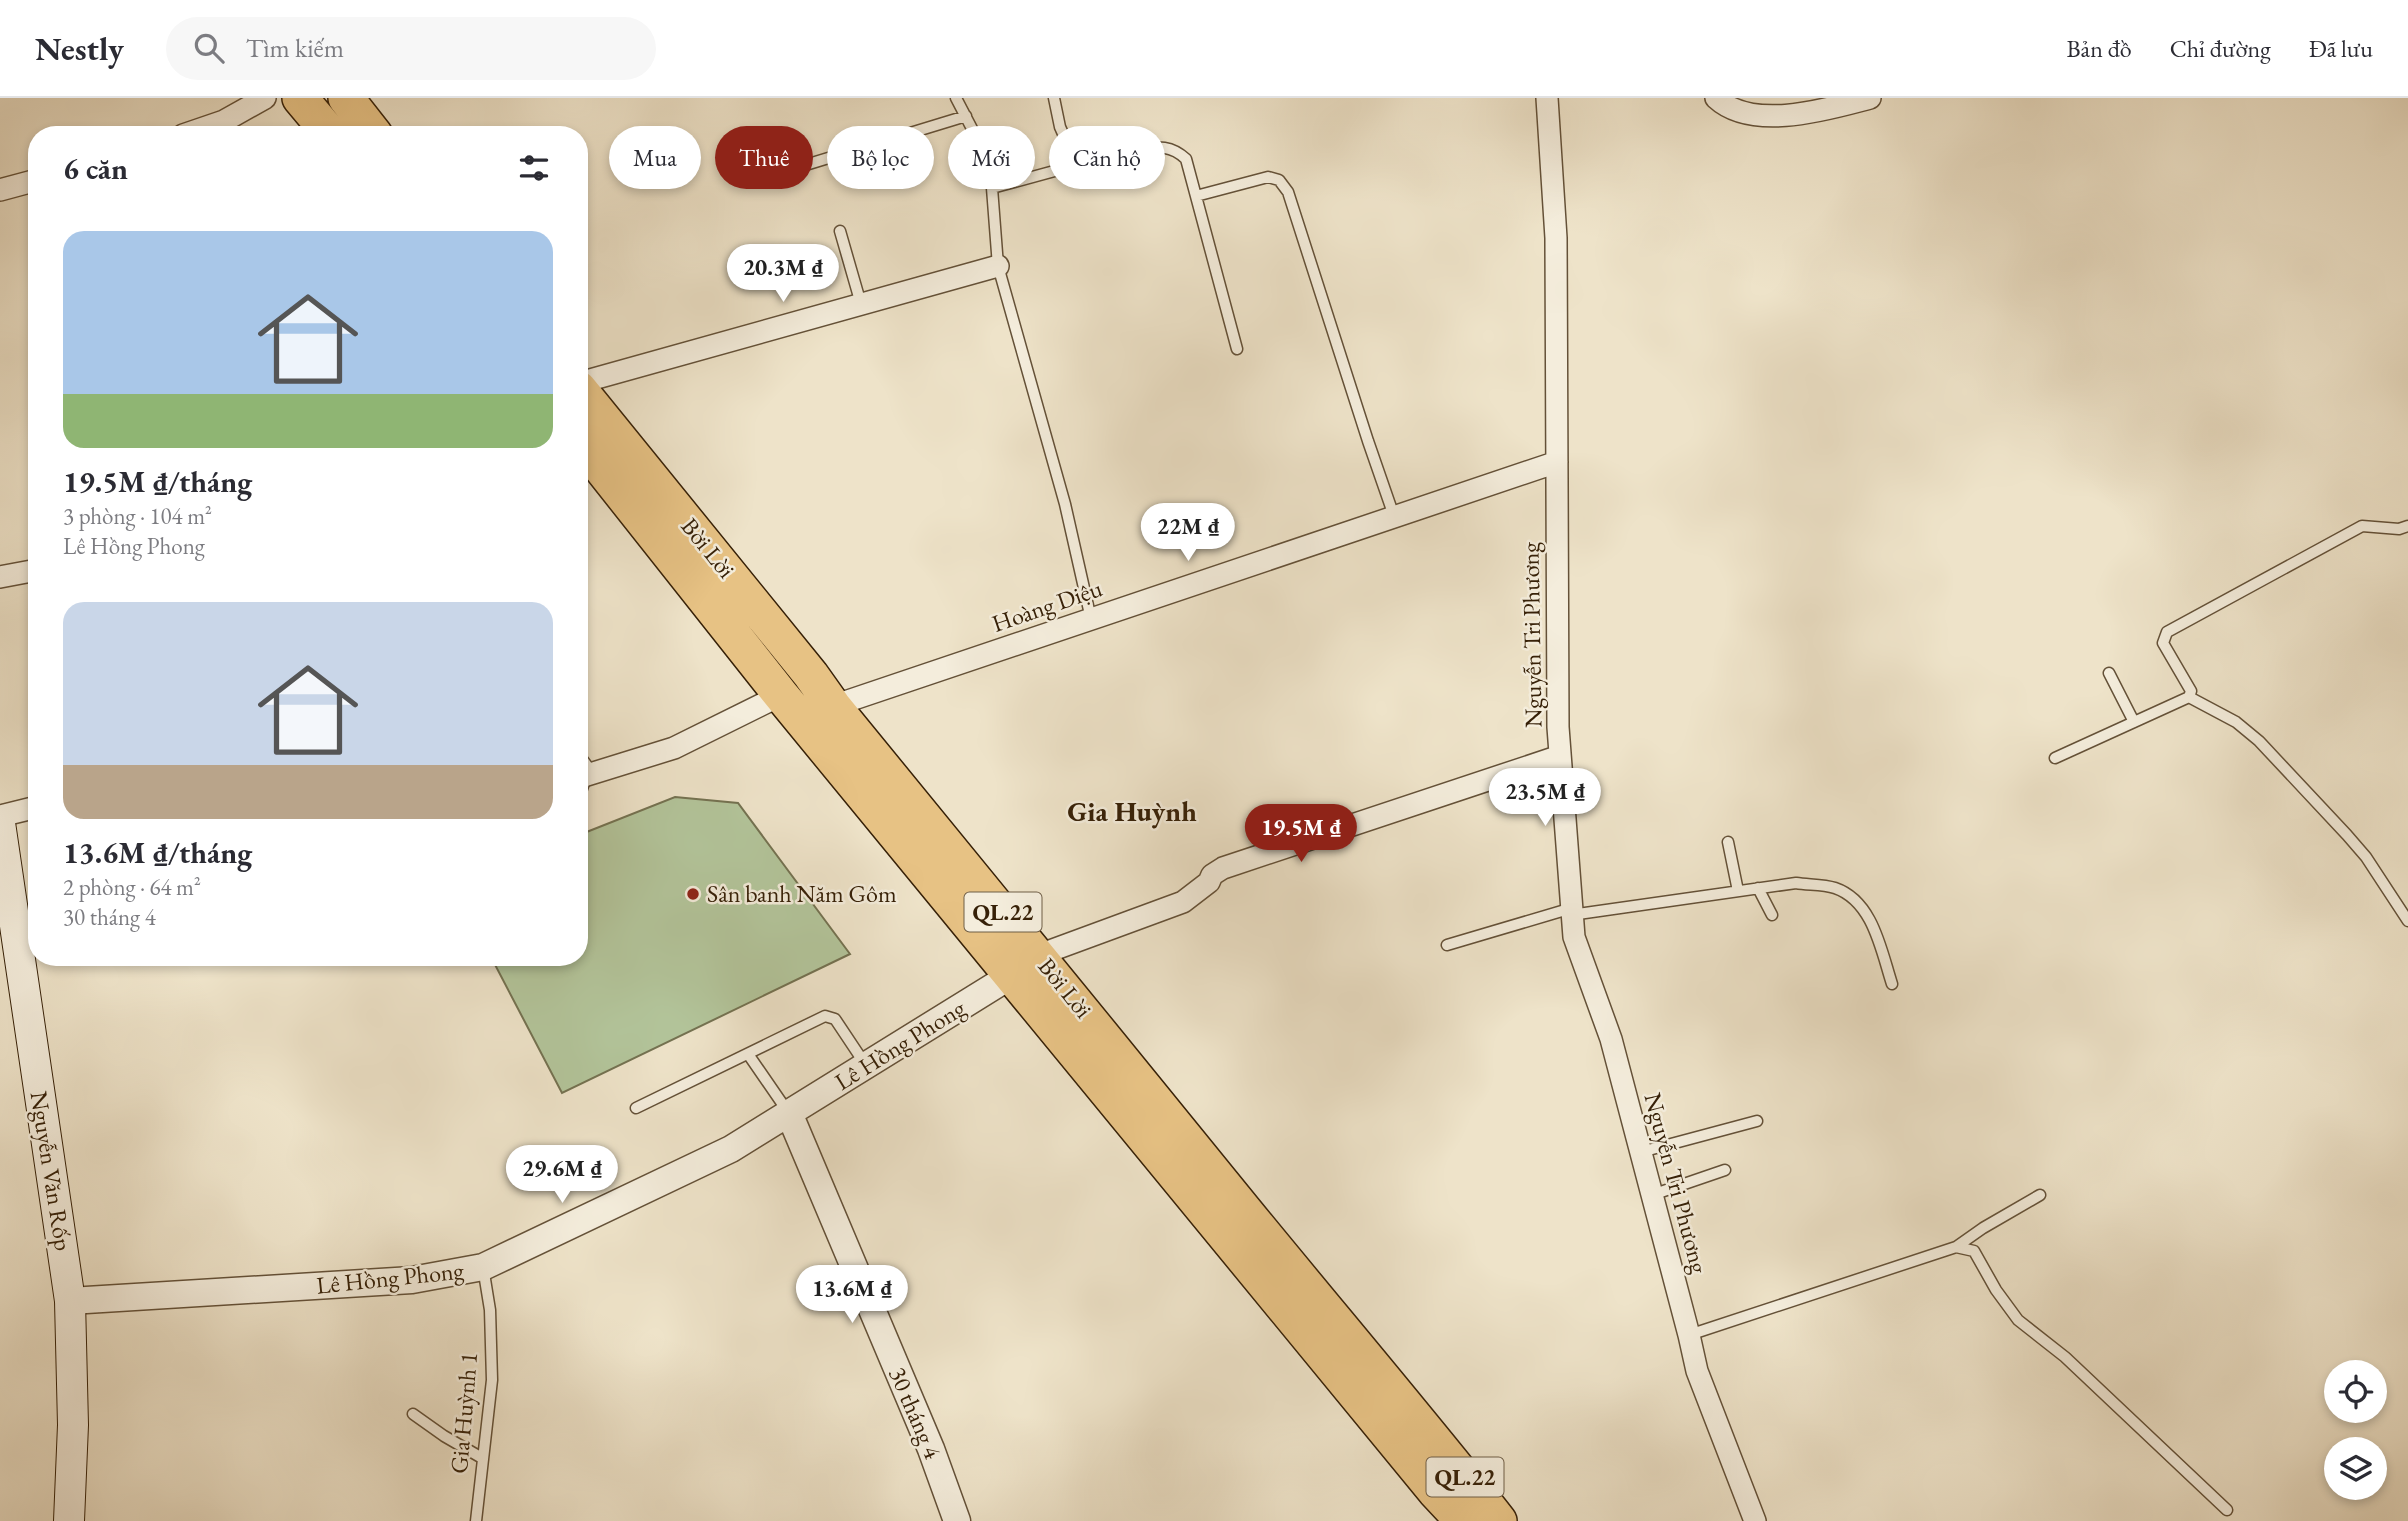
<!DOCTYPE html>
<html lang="vi">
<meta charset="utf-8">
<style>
body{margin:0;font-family:"EB Garamond",serif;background:#f7f7f7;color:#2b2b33;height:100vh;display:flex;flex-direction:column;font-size:26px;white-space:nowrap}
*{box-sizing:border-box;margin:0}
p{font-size:23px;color:#7c7c81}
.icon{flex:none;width:38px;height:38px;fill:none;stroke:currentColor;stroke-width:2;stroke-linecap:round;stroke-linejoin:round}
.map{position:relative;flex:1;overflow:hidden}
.details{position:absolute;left:28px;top:28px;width:560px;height:840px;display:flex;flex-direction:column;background:#fff;border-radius:28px;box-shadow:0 4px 10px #0003}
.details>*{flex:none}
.banner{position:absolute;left:609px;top:28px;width:665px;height:63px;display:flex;gap:14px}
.controls{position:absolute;left:2324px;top:1262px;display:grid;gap:14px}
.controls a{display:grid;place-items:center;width:63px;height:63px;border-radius:50%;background:#fff;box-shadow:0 4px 10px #0003;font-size:35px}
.price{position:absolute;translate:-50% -60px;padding:0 16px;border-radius:24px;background:#fff;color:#222;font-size:23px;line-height:46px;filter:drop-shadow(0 2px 4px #0008)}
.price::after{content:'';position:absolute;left:50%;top:42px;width:21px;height:16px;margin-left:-10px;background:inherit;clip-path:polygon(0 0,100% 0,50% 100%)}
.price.selected{background:#8f2418;color:#fff}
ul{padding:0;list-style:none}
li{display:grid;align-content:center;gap:14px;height:371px;padding:0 35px}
li span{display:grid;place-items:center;height:217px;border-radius:21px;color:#555}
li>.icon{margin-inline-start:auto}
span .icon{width:126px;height:126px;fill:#fffc;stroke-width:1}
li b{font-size:30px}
h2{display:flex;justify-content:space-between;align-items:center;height:84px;padding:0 35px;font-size:30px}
.chip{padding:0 24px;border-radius:32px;background:#fff;box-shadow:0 4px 10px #0003;font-size:24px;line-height:63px}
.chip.selected{background:#8f2418;color:#fff}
header{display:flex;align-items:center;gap:42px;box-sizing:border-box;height:98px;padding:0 35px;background:#fff;border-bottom:2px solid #e1e1e2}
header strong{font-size:33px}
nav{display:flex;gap:38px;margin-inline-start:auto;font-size:24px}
.search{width:490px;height:63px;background:#f7f7f7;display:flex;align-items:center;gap:18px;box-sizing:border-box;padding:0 24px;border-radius:38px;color:#7c7c81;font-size:26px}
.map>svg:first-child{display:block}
.pitch{fill:#b3c59b;stroke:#747251;stroke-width:2}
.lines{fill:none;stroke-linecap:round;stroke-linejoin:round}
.service-casing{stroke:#645138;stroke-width:13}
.minor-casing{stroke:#645138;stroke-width:24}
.tertiary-casing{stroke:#645138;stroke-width:29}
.secondary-casing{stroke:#362007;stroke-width:32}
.trunk-casing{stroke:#362007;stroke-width:38}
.service{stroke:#f4eddc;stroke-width:10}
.minor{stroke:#f4eddc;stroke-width:21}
.tertiary{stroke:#f4eddc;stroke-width:26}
.secondary{stroke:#f4eddc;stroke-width:30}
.trunk{stroke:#e7c284;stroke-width:35}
.poi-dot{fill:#8f2418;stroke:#f4eddc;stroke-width:2.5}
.labels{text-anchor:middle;stroke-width:5;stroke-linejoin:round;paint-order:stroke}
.shield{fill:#f4eddc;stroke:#6f5e47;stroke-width:2}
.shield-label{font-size:23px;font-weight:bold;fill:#362007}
.street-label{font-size:24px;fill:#362007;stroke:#f4eddc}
.poi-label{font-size:24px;fill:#362007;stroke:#f4eddc;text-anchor:start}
.quarter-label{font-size:28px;font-weight:bold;fill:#362007;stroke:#f4eddc}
</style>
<header>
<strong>Nestly</strong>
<div class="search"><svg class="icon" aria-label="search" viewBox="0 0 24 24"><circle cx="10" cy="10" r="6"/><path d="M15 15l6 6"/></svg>Tìm kiếm</div>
<nav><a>Bản đồ</a><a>Chỉ đường</a><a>Đã lưu</a></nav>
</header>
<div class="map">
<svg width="2408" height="1423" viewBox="0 0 2408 1423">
<rect width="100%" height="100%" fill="#eee3c9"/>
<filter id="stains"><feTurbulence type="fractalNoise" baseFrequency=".00286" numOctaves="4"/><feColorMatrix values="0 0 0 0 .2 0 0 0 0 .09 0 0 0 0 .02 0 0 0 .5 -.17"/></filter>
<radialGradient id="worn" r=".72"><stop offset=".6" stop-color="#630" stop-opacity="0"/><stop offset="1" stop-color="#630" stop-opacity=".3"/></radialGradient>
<!-- pitch -->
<path class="pitch" d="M 675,699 L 738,705 L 850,856 L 562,995 L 491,859 L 579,859 L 579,737 Z"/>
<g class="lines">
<!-- service casing -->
<g class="service-casing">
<path id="service" d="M 956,0 L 981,48 L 992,90 L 998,168 L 1065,406 L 1091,521
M 1054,0 L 1060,29 L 1077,67
M 763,80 L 966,18
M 992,90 L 1135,51 C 1156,49 1170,46 1186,61 L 1237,251
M 1196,98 L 1268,79 L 1279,82 L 1288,94 L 1368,343 L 1394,418
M 840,133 L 861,206
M 2109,575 L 2134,624
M 2189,599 L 2191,593 L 2163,545 L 2167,534 L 2362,428 L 2399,431 L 2408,428
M 2189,599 L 2236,624 L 2259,643 L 2347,737 L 2366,759 L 2408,823
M 2055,660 L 2189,599
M 579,699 L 587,677
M 1728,744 L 1738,793
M 1758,790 L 1772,817
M 1571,817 L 1796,785 C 1808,787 1823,786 1835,790 C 1873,803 1881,852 1892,886
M 1447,847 L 1572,810
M 748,956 L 788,1014
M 636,1010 L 825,918 L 835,921 L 865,966
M 1641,1054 L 1757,1023
M 1652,1097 L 1725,1072
M 1956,1149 L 1983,1130 L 2040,1097
M 1689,1237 L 1956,1149 L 1974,1153 L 1996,1192 L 2018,1222 L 2065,1259 L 2227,1412
M 413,1316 L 444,1338 L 482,1360
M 476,1423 L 492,1282 L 490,1212 L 483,1169"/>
</g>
<!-- minor casing -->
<g class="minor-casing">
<path id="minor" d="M 1547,0 L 1556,140 L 1558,629 L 1574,839 L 1611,941 L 1689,1237 L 1697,1273 L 1755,1423
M 1716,0 C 1753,34 1828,11 1870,0
M 183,37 L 224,23 L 265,0
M 0,92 L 37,82
M 579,285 L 998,168
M 0,479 L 37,472
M 833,608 L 1557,364
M 579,666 L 587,677 L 674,650 L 781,597
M 0,718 L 37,709
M 1039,857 L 1183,804 L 1209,784 L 1212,777 L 1223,770 L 1560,658"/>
</g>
<!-- tertiary casing -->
<g class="tertiary-casing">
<path id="tertiary" d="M 789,1015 L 931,1351 L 957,1423
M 70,1203 L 412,1182 L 483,1169 L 731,1051 L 1012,877"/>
</g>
<!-- secondary casing -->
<g class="secondary-casing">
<path id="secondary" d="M 0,725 L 70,1203 L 73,1327 L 69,1423"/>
</g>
<!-- trunk casing -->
<g class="trunk-casing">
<path id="trunk" d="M 300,0 L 331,37
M 346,0 L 375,37
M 579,291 L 811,577 L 833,608 C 971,775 1107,944 1244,1112 C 1329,1216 1416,1318 1499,1423
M 579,342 L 781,597 L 1435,1393 L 1463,1423"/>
</g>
<!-- service -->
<use href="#service" class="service"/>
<!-- minor -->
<use href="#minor" class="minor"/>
<!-- tertiary -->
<use href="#tertiary" class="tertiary"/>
<!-- secondary -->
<use href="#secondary" class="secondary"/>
<!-- trunk -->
<use href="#trunk" class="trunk"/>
</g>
<!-- markers -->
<circle class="poi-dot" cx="693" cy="796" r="7"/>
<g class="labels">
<!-- shield labels -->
<g class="shield">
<rect x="964.5" y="794.5" width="77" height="39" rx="5"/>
<rect x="1426.5" y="1359.5" width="77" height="39" rx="5"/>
</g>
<g class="shield-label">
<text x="1003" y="822">QL.22</text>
<text x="1465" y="1387">QL.22</text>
</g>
<!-- street labels -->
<g class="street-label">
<text transform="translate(708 450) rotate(51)" y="8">Bời Lời</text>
<text transform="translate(1047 508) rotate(-19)" y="8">Hoàng Diệu</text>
<text transform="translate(1532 537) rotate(-91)" y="8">Nguyễn Tri Phương</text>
<text transform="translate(1065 890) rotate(51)" y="8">Bời Lời</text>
<text transform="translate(900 947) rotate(-32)" y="8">Lê Hồng Phong</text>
<text transform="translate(51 1073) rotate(81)" y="8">Nguyễn Văn Rốp</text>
<text transform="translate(1676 1085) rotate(75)" y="8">Nguyễn Tri Phương</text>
<text transform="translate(390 1180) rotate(-6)" y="8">Lê Hồng Phong</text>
<text transform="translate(464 1315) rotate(-85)" y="8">Gia Huỳnh 1</text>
<text transform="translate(915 1315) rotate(67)" y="8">30 tháng 4</text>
</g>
<!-- poi labels -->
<g class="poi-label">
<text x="707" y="804">Sân banh Năm Gôm</text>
</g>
<!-- quarter labels -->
<g class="quarter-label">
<text x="1132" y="723">Gia Huỳnh</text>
</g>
</g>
<rect width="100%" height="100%" filter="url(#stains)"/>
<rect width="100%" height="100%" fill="url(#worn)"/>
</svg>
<div class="controls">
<a><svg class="icon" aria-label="locate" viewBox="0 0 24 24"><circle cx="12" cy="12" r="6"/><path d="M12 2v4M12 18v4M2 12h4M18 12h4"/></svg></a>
<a><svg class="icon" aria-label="layers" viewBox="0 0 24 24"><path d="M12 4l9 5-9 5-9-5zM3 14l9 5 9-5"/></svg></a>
</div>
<b class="price" style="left:783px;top:206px">20.3M ₫</b>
<b class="price" style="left:1188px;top:465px">22M ₫</b>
<b class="price" style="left:1545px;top:730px">23.5M ₫</b>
<b class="price selected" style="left:1301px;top:766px">19.5M ₫</b>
<b class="price" style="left:562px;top:1107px">29.6M ₫</b>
<b class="price" style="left:852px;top:1227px">13.6M ₫</b>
<div class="banner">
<a class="chip">Mua</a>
<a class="chip selected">Thuê</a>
<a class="chip">Bộ lọc</a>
<a class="chip">Mới</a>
<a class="chip">Căn hộ</a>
</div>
<section class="details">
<h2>6 căn<svg class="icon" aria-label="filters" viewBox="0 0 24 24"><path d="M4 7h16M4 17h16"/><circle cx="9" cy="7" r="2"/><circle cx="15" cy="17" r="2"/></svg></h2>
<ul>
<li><span style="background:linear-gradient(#a9c7e8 75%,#8fb573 0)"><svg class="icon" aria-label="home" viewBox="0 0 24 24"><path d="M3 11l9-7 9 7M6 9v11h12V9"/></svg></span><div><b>19.5M ₫/tháng</b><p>3 phòng · 104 m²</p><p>Lê Hồng Phong</p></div></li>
<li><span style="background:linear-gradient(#c9d6e8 75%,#b9a48a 0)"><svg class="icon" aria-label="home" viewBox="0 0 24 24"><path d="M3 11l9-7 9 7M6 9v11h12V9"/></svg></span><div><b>13.6M ₫/tháng</b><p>2 phòng · 64 m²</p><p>30 tháng 4</p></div></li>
</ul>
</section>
</div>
